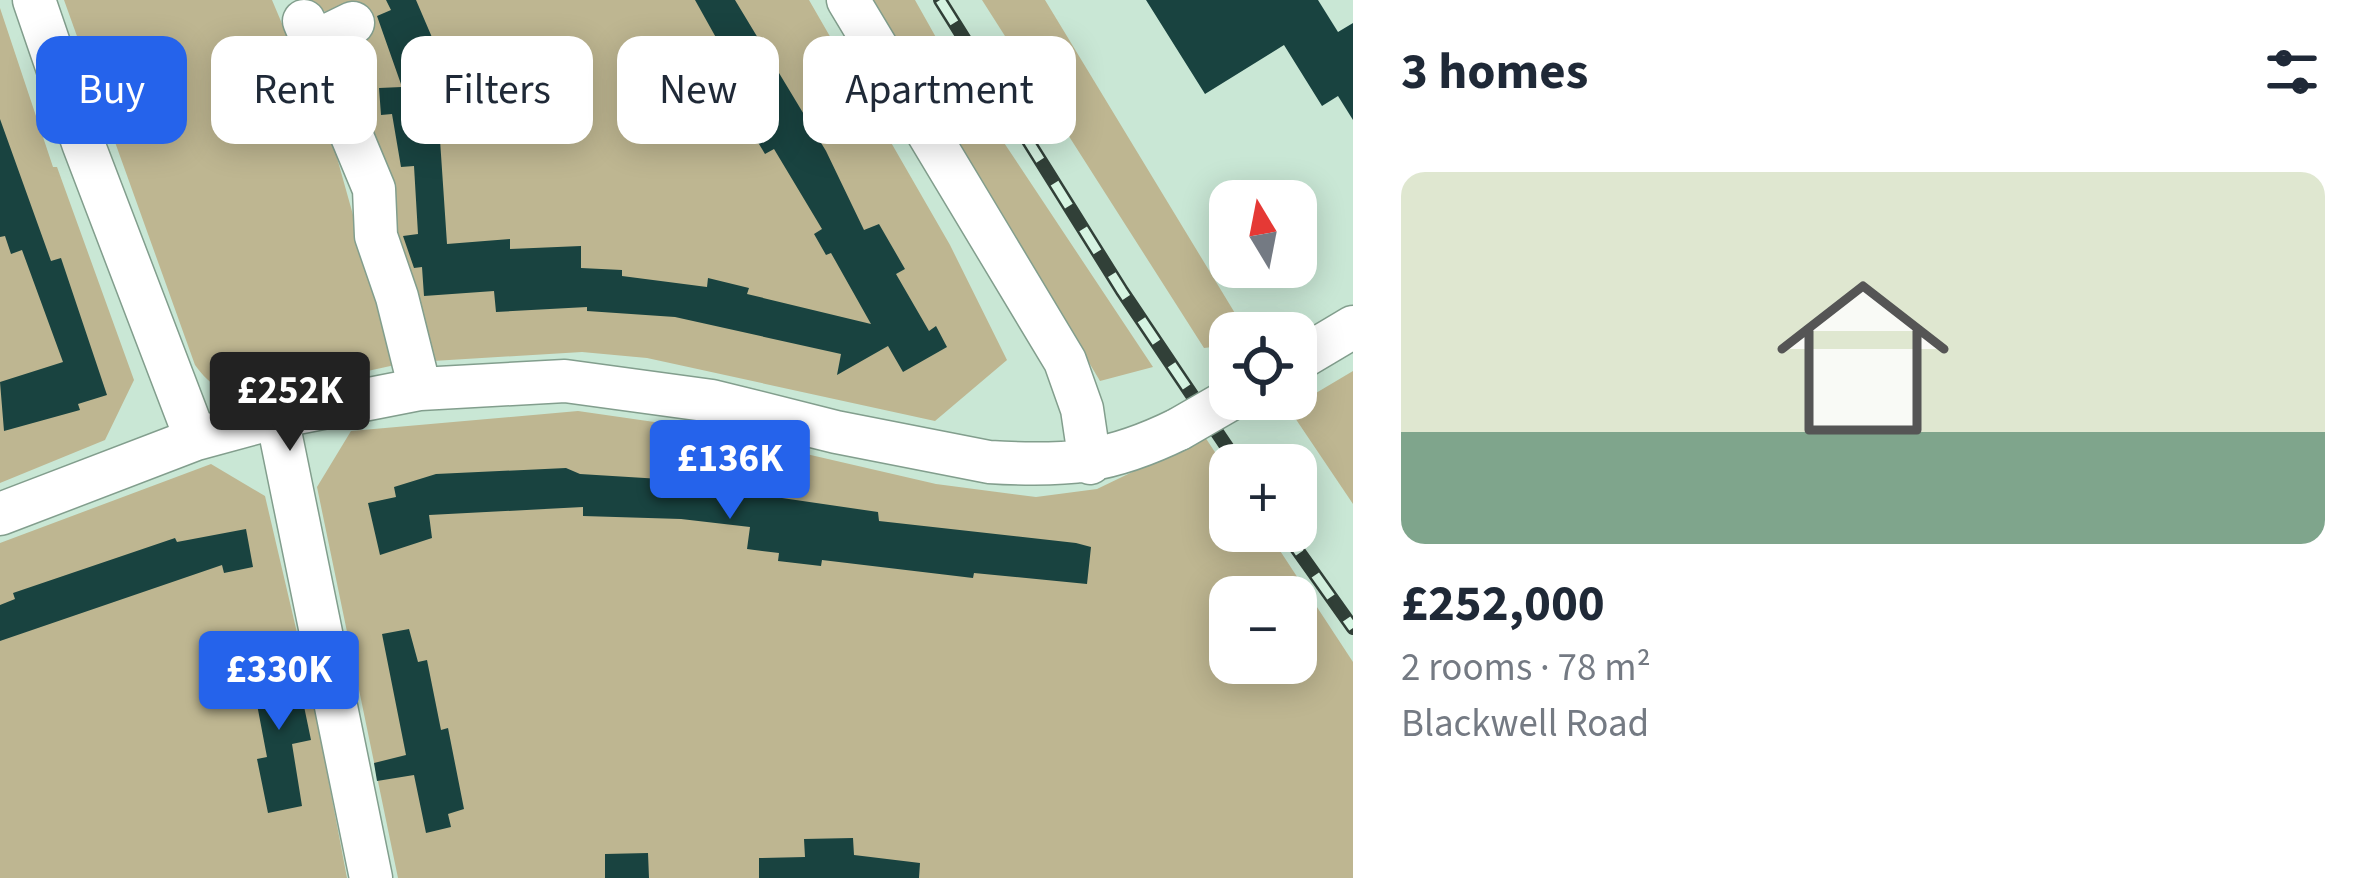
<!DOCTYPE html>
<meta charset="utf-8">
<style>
body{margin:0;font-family:"Source Sans 3",sans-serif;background:#f6f6f7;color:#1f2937;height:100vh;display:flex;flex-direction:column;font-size:45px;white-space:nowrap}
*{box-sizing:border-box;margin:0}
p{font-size:39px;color:#747a83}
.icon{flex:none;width:66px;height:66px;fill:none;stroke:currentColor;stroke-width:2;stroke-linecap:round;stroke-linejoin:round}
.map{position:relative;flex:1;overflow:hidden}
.side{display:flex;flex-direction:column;background:#fff;width:1020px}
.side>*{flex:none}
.top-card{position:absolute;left:36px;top:36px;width:1137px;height:108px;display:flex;gap:24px}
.needle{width:78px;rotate:350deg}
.fabs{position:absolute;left:1209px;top:180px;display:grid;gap:24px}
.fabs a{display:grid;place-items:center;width:108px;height:108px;border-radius:24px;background:#fff;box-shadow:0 6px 30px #0003;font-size:60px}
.price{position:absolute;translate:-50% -102px;padding:0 27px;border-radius:12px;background:#2563eb;color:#fff;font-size:39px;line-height:78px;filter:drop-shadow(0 3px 6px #0008)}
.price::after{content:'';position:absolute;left:50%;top:72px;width:36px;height:27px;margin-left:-18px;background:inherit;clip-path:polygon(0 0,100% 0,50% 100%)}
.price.active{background:#222;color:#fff}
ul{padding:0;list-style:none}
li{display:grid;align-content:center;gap:24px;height:636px;padding:0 48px}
li span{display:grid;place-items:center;height:372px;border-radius:24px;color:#555}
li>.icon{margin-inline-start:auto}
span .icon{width:216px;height:216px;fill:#fffc;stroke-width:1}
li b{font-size:51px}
h2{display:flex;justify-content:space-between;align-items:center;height:144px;padding:0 48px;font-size:51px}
.tag{padding:0 42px;border-radius:24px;background:#fff;box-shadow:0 6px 30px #0003;font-size:42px;line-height:108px}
.tag.active{background:#2563eb;color:#fff}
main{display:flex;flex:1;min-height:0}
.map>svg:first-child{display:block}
.green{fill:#beb691;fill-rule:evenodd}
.building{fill:#194340}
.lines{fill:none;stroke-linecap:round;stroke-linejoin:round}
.minor-casing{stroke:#829e8d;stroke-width:45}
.minor{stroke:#fff;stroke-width:42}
.rail-casing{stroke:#314038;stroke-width:14}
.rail{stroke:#d6f4e2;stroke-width:9;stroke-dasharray:27;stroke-linecap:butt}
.minor-bridge-casing{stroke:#829e8d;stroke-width:45;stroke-linecap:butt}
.minor-bridge{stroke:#fff;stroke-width:42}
</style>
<main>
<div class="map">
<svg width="1353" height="878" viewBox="0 0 1353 878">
<rect width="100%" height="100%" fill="#c9e7d5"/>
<!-- green -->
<path class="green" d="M 64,0 L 272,0 L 334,147 L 395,365 L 258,395 C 230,396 212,389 195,365 Z
M 299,0 L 809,0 L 950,245 L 1007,360 L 935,421 L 647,358 L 582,352 L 433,361 L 336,60 L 342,49 L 335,16 Z
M 873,0 L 915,0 L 947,57 L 1153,367 L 1100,381 Z
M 982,0 L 1045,0 L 1247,333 L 1230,333 L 1230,345 L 1204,348 Z
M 0,8 L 53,167 L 57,167 L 134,380 L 105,440 L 0,483 Z
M 1353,371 L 1353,504 L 1289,409 Z
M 578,411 L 689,427 L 936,484 L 1036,497 L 1097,489 L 1205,437 L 1230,475 L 1230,531 L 1267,531 L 1353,662 L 1353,878 L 398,878 L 317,487 L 351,431 ZM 1230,597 L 1296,597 L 1296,663 L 1230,663 Z
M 211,464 L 265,496 L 316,714 L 347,878 L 0,878 L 0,543 Z"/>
<!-- building -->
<path class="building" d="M 386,0 L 416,0 L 440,56 L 443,110 L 438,110 L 447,244 L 510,239 L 510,249 L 581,246 L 581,268 L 622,270 L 622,276 L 707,287 L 708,278 L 749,288 L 747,294 L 871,324 L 831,253 L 826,255 L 814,234 L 822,229 L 774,149 L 765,154 L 751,131 L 741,108 L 752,102 L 695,0 L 735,0 L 826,151 L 864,230 L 879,224 L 905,269 L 896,274 L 929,331 L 936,326 L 947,347 L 903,372 L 888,346 L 837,375 L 841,354 L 675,317 L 587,311 L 587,307 L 496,312 L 494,291 L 424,296 L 422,267 L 414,268 L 403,236 L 418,234 L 414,166 L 401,167 L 392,114 L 381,115 L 379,88 L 402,87 L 377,16 L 391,10 Z
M 1146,0 L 1318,0 L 1338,32 L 1353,23 L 1353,120 L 1338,96 L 1322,106 L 1284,45 L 1205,94 Z
M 0,119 L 51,261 L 61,258 L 107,395 L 78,404 L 80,410 L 4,431 L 0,382 L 63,362 L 22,250 L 11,254 L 5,236 L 0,237 Z
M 566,468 L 580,474 L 758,485 L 782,494 L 782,498 L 878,512 L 879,521 L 1076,543 L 1091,547 L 1087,584 L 974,573 L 973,578 L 822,560 L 821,566 L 778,561 L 779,553 L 747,549 L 750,527 L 681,519 L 583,516 L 583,507 L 429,515 L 432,538 L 380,555 L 368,503 L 396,497 L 394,487 L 436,474 Z
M 246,529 L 253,567 L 224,573 L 222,565 L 0,641 L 0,605 L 15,599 L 13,593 L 175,538 L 177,542 Z
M 409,629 L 418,662 L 427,660 L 441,730 L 448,728 L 464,809 L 448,814 L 451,827 L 426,833 L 414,775 L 377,781 L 374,763 L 406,755 L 382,634 Z
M 281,655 L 288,690 L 300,687 L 311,740 L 292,744 L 302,806 L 268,813 L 257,759 L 267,757 L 249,662 Z
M 853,838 L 854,855 L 920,863 L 919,878 L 759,878 L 759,858 L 805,857 L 804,839 Z
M 648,853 L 649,878 L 605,878 L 605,854 Z"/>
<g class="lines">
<!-- minor casing -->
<g class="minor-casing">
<path id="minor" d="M 34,0 L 83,143 L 196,439
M 848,0 L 1065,361 L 1082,409 L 1090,463
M 304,21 L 374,189 L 376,236 L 397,297 L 420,389
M 314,42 L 353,23
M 1296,361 L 1353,327
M 277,417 L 371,878
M 0,514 L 196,439 L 277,417 L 420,389 L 565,381 L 712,401 L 836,432 L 989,462 C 1066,467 1110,463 1179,429"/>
</g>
<!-- minor -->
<use href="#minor" class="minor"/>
<!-- rail casing -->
<g class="rail-casing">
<path id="rail" d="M 940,0 L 1122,291 L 1239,465
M 1284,531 L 1353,628"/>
</g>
<!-- rail -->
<use href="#rail" class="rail"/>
<!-- minor-bridge casing -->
<g class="minor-bridge-casing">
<path id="minor-bridge" d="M 1179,429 L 1231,399"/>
</g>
<!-- minor-bridge -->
<use href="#minor-bridge" class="minor-bridge"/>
</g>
</svg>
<div class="fabs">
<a><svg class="needle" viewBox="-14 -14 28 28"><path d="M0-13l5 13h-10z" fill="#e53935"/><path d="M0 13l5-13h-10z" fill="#747a83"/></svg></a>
<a><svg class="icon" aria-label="locate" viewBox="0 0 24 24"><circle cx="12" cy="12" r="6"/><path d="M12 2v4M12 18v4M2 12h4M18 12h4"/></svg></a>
<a>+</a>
<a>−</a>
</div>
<b class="price active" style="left:290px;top:454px">£252K</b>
<b class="price" style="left:730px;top:522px">£136K</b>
<b class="price" style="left:279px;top:733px">£330K</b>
<div class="top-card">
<a class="tag active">Buy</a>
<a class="tag">Rent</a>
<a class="tag">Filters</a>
<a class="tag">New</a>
<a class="tag">Apartment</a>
</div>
</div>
<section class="side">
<h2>3 homes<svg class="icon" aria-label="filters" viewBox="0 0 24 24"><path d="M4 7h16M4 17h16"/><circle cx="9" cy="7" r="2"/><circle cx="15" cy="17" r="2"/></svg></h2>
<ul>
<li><span style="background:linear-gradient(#dfe7d0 70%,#7fa58c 0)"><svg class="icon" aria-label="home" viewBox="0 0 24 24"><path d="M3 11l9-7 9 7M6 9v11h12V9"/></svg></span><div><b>£252,000</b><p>2 rooms · 78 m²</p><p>Blackwell Road</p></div></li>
</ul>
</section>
</main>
